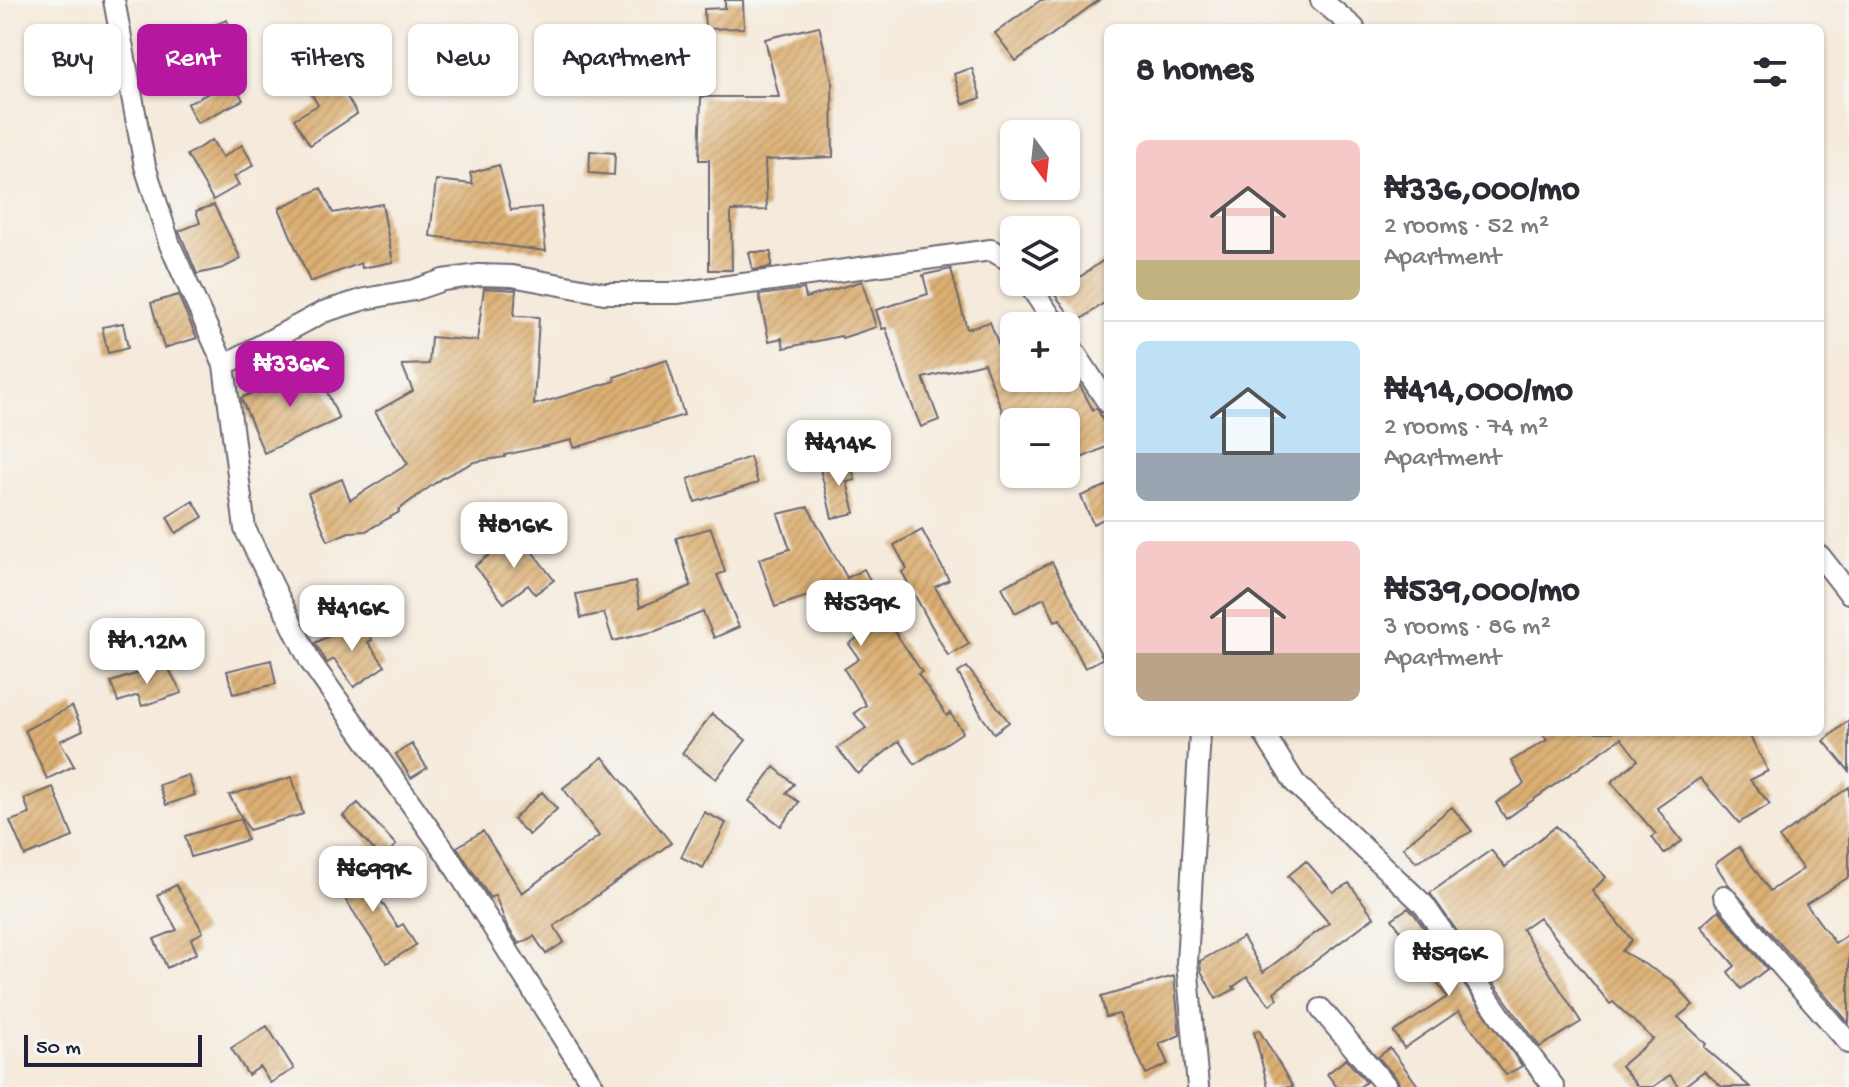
<!DOCTYPE html>
<meta charset="utf-8">
<style>
body{margin:0;font-family:"Gochi Hand",sans-serif;background:#f7f7f7;color:#2b2b33;height:100vh;display:flex;flex-direction:column;font-size:30px;white-space:nowrap}
*{box-sizing:border-box;margin:0}
p{font-size:26px;color:#7c7c81}
.icon{flex:none;width:44px;height:44px;fill:none;stroke:currentColor;stroke-width:2;stroke-linecap:round;stroke-linejoin:round}
.map{position:relative;flex:1;overflow:hidden}
.details{position:absolute;left:1104px;top:24px;width:720px;height:712px;display:flex;flex-direction:column;background:#fff;border-radius:12px;box-shadow:0 2px 6px #0004}
.details>*{flex:none}
.banner{position:absolute;left:24px;top:24px;width:760px;height:72px;display:flex;gap:16px}
.needle{width:52px;rotate:165deg}
.buttons{position:absolute;left:1000px;top:120px;display:grid;gap:16px}
.buttons a{display:grid;place-items:center;width:80px;height:80px;border-radius:12px;background:#fff;box-shadow:0 2px 6px #0004;font-size:40px}
.scale{position:absolute;left:24px;bottom:20px;width:178px;box-sizing:border-box;padding-left:8px;border:4px solid #22223b;border-top:0;font-size:22px;line-height:28px;white-space:nowrap;color:#22223b;-webkit-text-stroke:6px #f6f6f2;paint-order:stroke}
.price{position:absolute;translate:-50% -68px;padding:0 18px;border-radius:16px;background:#fff;color:#222;font-size:26px;line-height:52px;filter:drop-shadow(0 2px 4px #0008)}
.price::after{content:'';position:absolute;left:50%;top:48px;width:24px;height:18px;margin-left:-12px;background:inherit;clip-path:polygon(0 0,100% 0,50% 100%)}
.price.active{background:#b5179e;color:#fff}
ul{padding:0;list-style:none}
li{display:flex;align-items:center;gap:24px;height:200px;padding:0 32px}
li+li{border-top:2px solid #e1e1e2}
li span{display:grid;place-items:center;flex:none;width:224px;height:160px;border-radius:12px;color:#555}
li>.icon{margin-inline-start:auto}
span .icon{width:96px;height:96px;fill:#fffc;stroke-width:1}
li b{font-size:34px}
h2{display:flex;justify-content:space-between;align-items:center;height:96px;padding:0 32px;font-size:34px}
.chip{padding:0 28px;border-radius:12px;background:#fff;box-shadow:0 2px 6px #0004;font-size:28px;line-height:72px}
.chip.active{background:#b5179e;color:#fff}
.map>svg:first-child{display:block}
.building{fill:url(#building-hatch)}
.lines{fill:none;stroke-linecap:round;stroke-linejoin:round}
.street-casing{stroke:#6c6873;stroke-width:24}
.street{stroke:#fff;stroke-width:20}
</style>
<div class="map">
<svg width="1849" height="1087" viewBox="0 0 1849 1087">
<defs>
<pattern id="building-hatch" width="6" height="6" patternUnits="userSpaceOnUse" patternTransform="scale(2)"><rect width="6" height="6" fill="#dbaf72"/><path d="M-1 1l2-2M0 6l6-6M5 7l2-2" fill="none" stroke="#bc9664"/></pattern>
</defs>
<rect width="100%" height="100%" fill="#f6f6f2"/>
<filter id="ink" filterUnits="userSpaceOnUse"><feTurbulence type="fractalNoise" baseFrequency=".0125" numOctaves="2"/><feDisplacementMap in="SourceGraphic" scale="16" xChannelSelector="R" yChannelSelector="G"/><feConvolveMatrix kernelMatrix="1 2 1 2 8 2 1 2 1" color-interpolation-filters="sRGB"/></filter>
<filter id="wash" filterUnits="userSpaceOnUse"><feTurbulence type="fractalNoise" baseFrequency=".006" numOctaves="4" result="noise"/><feDisplacementMap in="SourceGraphic" scale="32" xChannelSelector="R" yChannelSelector="G"/><feGaussianBlur stdDeviation="1.8" result="paint"/><feColorMatrix in="noise" values="0 0 0 0 0 0 0 0 0 0 0 0 0 0 0 0 0 1.4 0 .05"/><feComposite in="paint" operator="in"/></filter>
<g filter="url(#wash)">
<rect width="100%" height="100%" fill="#f5eadb"/>
<g id="blocks">
<!-- building -->
<path class="building" d="M 725,0 L 743,0 L 744,28 L 705,29 L 704,9 L 725,8 Z
M 1041,0 L 1099,0 L 1016,61 L 995,33 Z
M 227,20 L 240,55 L 223,61 L 243,100 L 197,123 L 187,104 L 217,89 L 195,32 Z
M 819,26 L 832,80 L 833,157 L 765,160 L 767,210 L 731,211 L 732,270 L 709,270 L 709,160 L 699,160 L 701,97 L 779,97 L 765,39 Z
M 327,63 L 357,114 L 310,145 L 294,119 L 318,105 L 312,95 L 318,92 L 308,74 Z
M 972,68 L 981,98 L 963,104 L 954,74 Z
M 212,140 L 222,157 L 242,145 L 254,165 L 234,177 L 239,185 L 213,200 L 187,155 Z
M 590,151 L 615,153 L 614,175 L 589,173 Z
M 499,165 L 511,210 L 541,207 L 546,251 L 430,236 L 436,180 L 473,184 L 470,173 Z
M 321,188 L 333,213 L 382,204 L 393,262 L 362,268 L 361,263 L 310,282 L 279,208 Z
M 214,205 L 241,259 L 223,268 L 197,274 L 179,231 L 200,223 L 196,211 Z
M 749,252 L 771,252 L 771,267 L 753,270 Z
M 1108,257 L 1108,300 L 1076,323 L 1055,295 Z
M 951,269 L 967,329 L 990,322 L 1011,378 L 1076,378 L 1093,410 L 1096,408 L 1099,412 L 1108,432 L 1108,446 L 1066,465 L 1066,422 L 1014,422 L 1014,427 L 1009,429 L 984,363 L 923,378 L 939,420 L 921,427 L 903,382 L 886,328 L 882,329 L 876,310 L 928,294 L 923,275 Z
M 862,281 L 876,327 L 842,338 L 841,336 L 784,348 L 782,338 L 769,341 L 759,295 L 804,289 L 806,298 Z
M 484,288 L 516,290 L 514,316 L 539,317 L 534,405 L 615,381 L 614,377 L 667,360 L 684,415 L 574,448 L 572,440 L 505,455 L 505,457 L 474,462 L 442,478 L 398,510 L 399,512 L 366,531 L 349,532 L 328,541 L 308,493 L 342,479 L 350,500 L 408,464 L 375,412 L 413,391 L 402,365 L 429,364 L 431,337 L 477,341 Z
M 178,295 L 197,338 L 164,348 L 151,303 Z
M 123,323 L 128,348 L 108,353 L 102,327 Z
M 315,364 L 339,419 L 264,453 L 241,398 Z
M 750,457 L 758,483 L 695,502 L 688,479 Z
M 850,460 L 855,480 L 847,482 L 855,513 L 832,518 L 820,468 Z
M 1108,485 L 1108,517 L 1093,524 L 1081,496 Z
M 193,501 L 203,517 L 176,533 L 167,517 Z
M 808,507 L 847,578 L 864,569 L 878,595 L 872,598 L 922,672 L 918,674 L 947,716 L 950,713 L 963,732 L 915,764 L 899,741 L 858,774 L 837,748 L 866,728 L 854,713 L 866,705 L 844,669 L 859,659 L 849,644 L 860,636 L 811,595 L 775,607 L 759,559 L 790,549 L 778,514 Z
M 711,528 L 725,572 L 717,575 L 739,627 L 714,638 L 703,612 L 656,631 L 613,641 L 604,613 L 581,618 L 576,594 L 635,582 L 640,607 L 691,586 L 676,538 Z
M 922,530 L 949,580 L 935,587 L 969,644 L 948,656 L 902,572 L 907,569 L 894,545 Z
M 518,533 L 554,580 L 535,594 L 528,585 L 504,603 L 475,566 Z
M 1052,562 L 1103,658 L 1085,668 L 1060,619 L 1055,621 L 1044,598 L 1015,613 L 1002,587 Z
M 361,620 L 372,640 L 368,642 L 385,666 L 354,687 L 334,659 L 327,663 L 315,643 Z
M 271,660 L 276,684 L 233,694 L 227,671 Z
M 166,664 L 182,693 L 142,706 L 138,695 L 118,702 L 111,682 Z
M 967,667 L 1009,722 L 994,733 L 983,718 L 958,673 Z
M 72,706 L 83,730 L 60,741 L 74,766 L 47,779 L 25,730 Z
M 712,714 L 746,740 L 716,779 L 682,753 Z
M 1849,720 L 1849,771 L 1824,741 Z
M 1541,732 L 1748,732 L 1768,771 L 1750,780 L 1770,804 L 1739,823 L 1700,778 L 1657,808 L 1682,841 L 1664,854 L 1652,837 L 1656,834 L 1611,782 L 1638,760 L 1621,738 L 1506,819 L 1496,803 L 1524,784 L 1511,761 L 1547,740 Z
M 412,744 L 427,768 L 411,778 L 396,754 Z
M 603,757 L 671,843 L 554,926 L 564,942 L 546,954 L 534,936 L 519,944 L 507,926 L 495,895 L 490,898 L 457,847 L 483,831 L 522,893 L 599,836 L 563,788 Z
M 774,767 L 794,784 L 786,793 L 799,802 L 781,826 L 749,801 Z
M 188,775 L 195,795 L 166,805 L 159,785 Z
M 292,777 L 303,814 L 249,830 L 229,795 Z
M 53,787 L 73,837 L 25,856 L 10,821 L 30,814 L 24,799 Z
M 1849,787 L 1849,877 L 1806,904 L 1835,943 L 1849,934 L 1849,1023 L 1728,884 L 1715,864 L 1739,847 L 1770,891 L 1803,869 L 1779,838 Z
M 542,792 L 557,809 L 529,835 L 513,819 Z
M 358,803 L 396,845 L 382,859 L 343,816 Z
M 1452,807 L 1472,831 L 1416,862 L 1403,847 Z
M 704,812 L 726,823 L 703,868 L 681,857 Z
M 241,819 L 247,840 L 191,857 L 185,836 Z
M 1556,826 L 1606,877 L 1592,891 L 1632,940 L 1622,951 L 1673,981 L 1693,1005 L 1678,1017 L 1706,1044 L 1704,1047 L 1750,1087 L 1722,1087 L 1704,1071 L 1683,1087 L 1679,1087 L 1670,1075 L 1653,1087 L 1638,1087 L 1621,1066 L 1653,1039 L 1613,1002 L 1610,1004 L 1539,917 L 1522,929 L 1581,1022 L 1540,1047 L 1512,1009 L 1430,893 L 1491,850 L 1505,867 Z
M 1306,861 L 1333,892 L 1349,883 L 1374,917 L 1274,992 L 1278,999 L 1270,1005 L 1247,977 L 1233,987 L 1235,989 L 1216,999 L 1201,971 L 1200,961 L 1243,937 L 1263,972 L 1329,923 L 1288,876 Z
M 356,863 L 398,927 L 403,924 L 416,945 L 387,963 L 332,879 Z
M 176,885 L 203,932 L 191,939 L 197,953 L 167,968 L 154,939 L 177,930 L 157,895 Z
M 1408,908 L 1414,914 L 1522,1066 L 1506,1075 L 1459,1011 L 1404,1048 L 1394,1032 L 1447,997 L 1392,919 Z
M 1719,910 L 1767,969 L 1741,989 L 1728,972 L 1735,966 L 1701,926 Z
M 1174,976 L 1180,1035 L 1159,1044 L 1168,1064 L 1146,1074 L 1119,1014 L 1106,1017 L 1101,997 Z
M 267,1026 L 294,1069 L 270,1083 L 260,1067 L 248,1075 L 231,1048 Z
M 1259,1030 L 1293,1087 L 1268,1087 L 1254,1032 Z
M 1390,1048 L 1419,1087 L 1400,1087 L 1397,1079 L 1378,1057 Z
M 1346,1059 L 1366,1082 L 1359,1087 L 1337,1087 L 1327,1074 Z"/>
</g>
</g>
<g filter="url(#ink)">
<use href="#blocks" fill-opacity="0" stroke="#6c6873" stroke-width="2"/>
<g class="lines">
<!-- street casing -->
<g class="street-casing">
<path id="street" d="M 114,0 L 145,166 L 170,245 L 224,365 L 245,529 L 310,661 L 446,853 L 594,1087
M 1321,0 L 1354,28
M 1027,282 L 1057,326
M 1066,339 L 1108,403
M 224,365 L 323,312 L 365,299 L 414,290 L 443,280 L 479,275 L 512,276 L 604,293 L 677,293 L 991,250 L 1014,263
M 1820,556 L 1849,593
M 1263,732 L 1295,783 L 1424,905 L 1501,1017 L 1554,1087
M 1724,896 L 1771,954 L 1849,1043
M 1321,1009 L 1387,1087
M 1198,1087 L 1187,963 L 1200,732"/>
</g>
<!-- street -->
<use href="#street" class="street"/>
</g>
</g>
</svg>
<div class="buttons">
<a><svg class="needle" viewBox="-14 -14 28 28"><path d="M0-13l5 13h-10z" fill="#e53935"/><path d="M0 13l5-13h-10z" fill="#7c7c81"/></svg></a>
<a><svg class="icon" aria-label="layers" viewBox="0 0 24 24"><path d="M12 4l9 5-9 5-9-5zM3 14l9 5 9-5"/></svg></a>
<a>+</a>
<a>−</a>
</div>
<div class="scale">50 m</div>
<b class="price active" style="left:290px;top:409px">₦336K</b>
<b class="price" style="left:839px;top:488px">₦414K</b>
<b class="price" style="left:514px;top:570px">₦816K</b>
<b class="price" style="left:861px;top:648px">₦539K</b>
<b class="price" style="left:352px;top:653px">₦416K</b>
<b class="price" style="left:147px;top:686px">₦1.12M</b>
<b class="price" style="left:373px;top:914px">₦699K</b>
<b class="price" style="left:1449px;top:998px">₦596K</b>
<div class="banner">
<a class="chip">Buy</a>
<a class="chip active">Rent</a>
<a class="chip">Filters</a>
<a class="chip">New</a>
<a class="chip">Apartment</a>
</div>
<section class="details">
<h2>8 homes<svg class="icon" aria-label="filters" viewBox="0 0 24 24"><path d="M4 7h16M4 17h16"/><circle cx="9" cy="7" r="2"/><circle cx="15" cy="17" r="2"/></svg></h2>
<ul>
<li><span style="background:linear-gradient(#f6c9c9 75%,#c2b280 0)"><svg class="icon" aria-label="home" viewBox="0 0 24 24"><path d="M3 11l9-7 9 7M6 9v11h12V9"/></svg></span><div><b>₦336,000/mo</b><p>2 rooms · 52 m²</p><p>Apartment</p></div></li>
<li><span style="background:linear-gradient(#bfe0f5 70%,#9aa5b1 0)"><svg class="icon" aria-label="home" viewBox="0 0 24 24"><path d="M3 11l9-7 9 7M6 9v11h12V9"/></svg></span><div><b>₦414,000/mo</b><p>2 rooms · 74 m²</p><p>Apartment</p></div></li>
<li><span style="background:linear-gradient(#f6c9c9 70%,#b9a48a 0)"><svg class="icon" aria-label="home" viewBox="0 0 24 24"><path d="M3 11l9-7 9 7M6 9v11h12V9"/></svg></span><div><b>₦539,000/mo</b><p>3 rooms · 86 m²</p><p>Apartment</p></div></li>
</ul>
</section>
</div>
